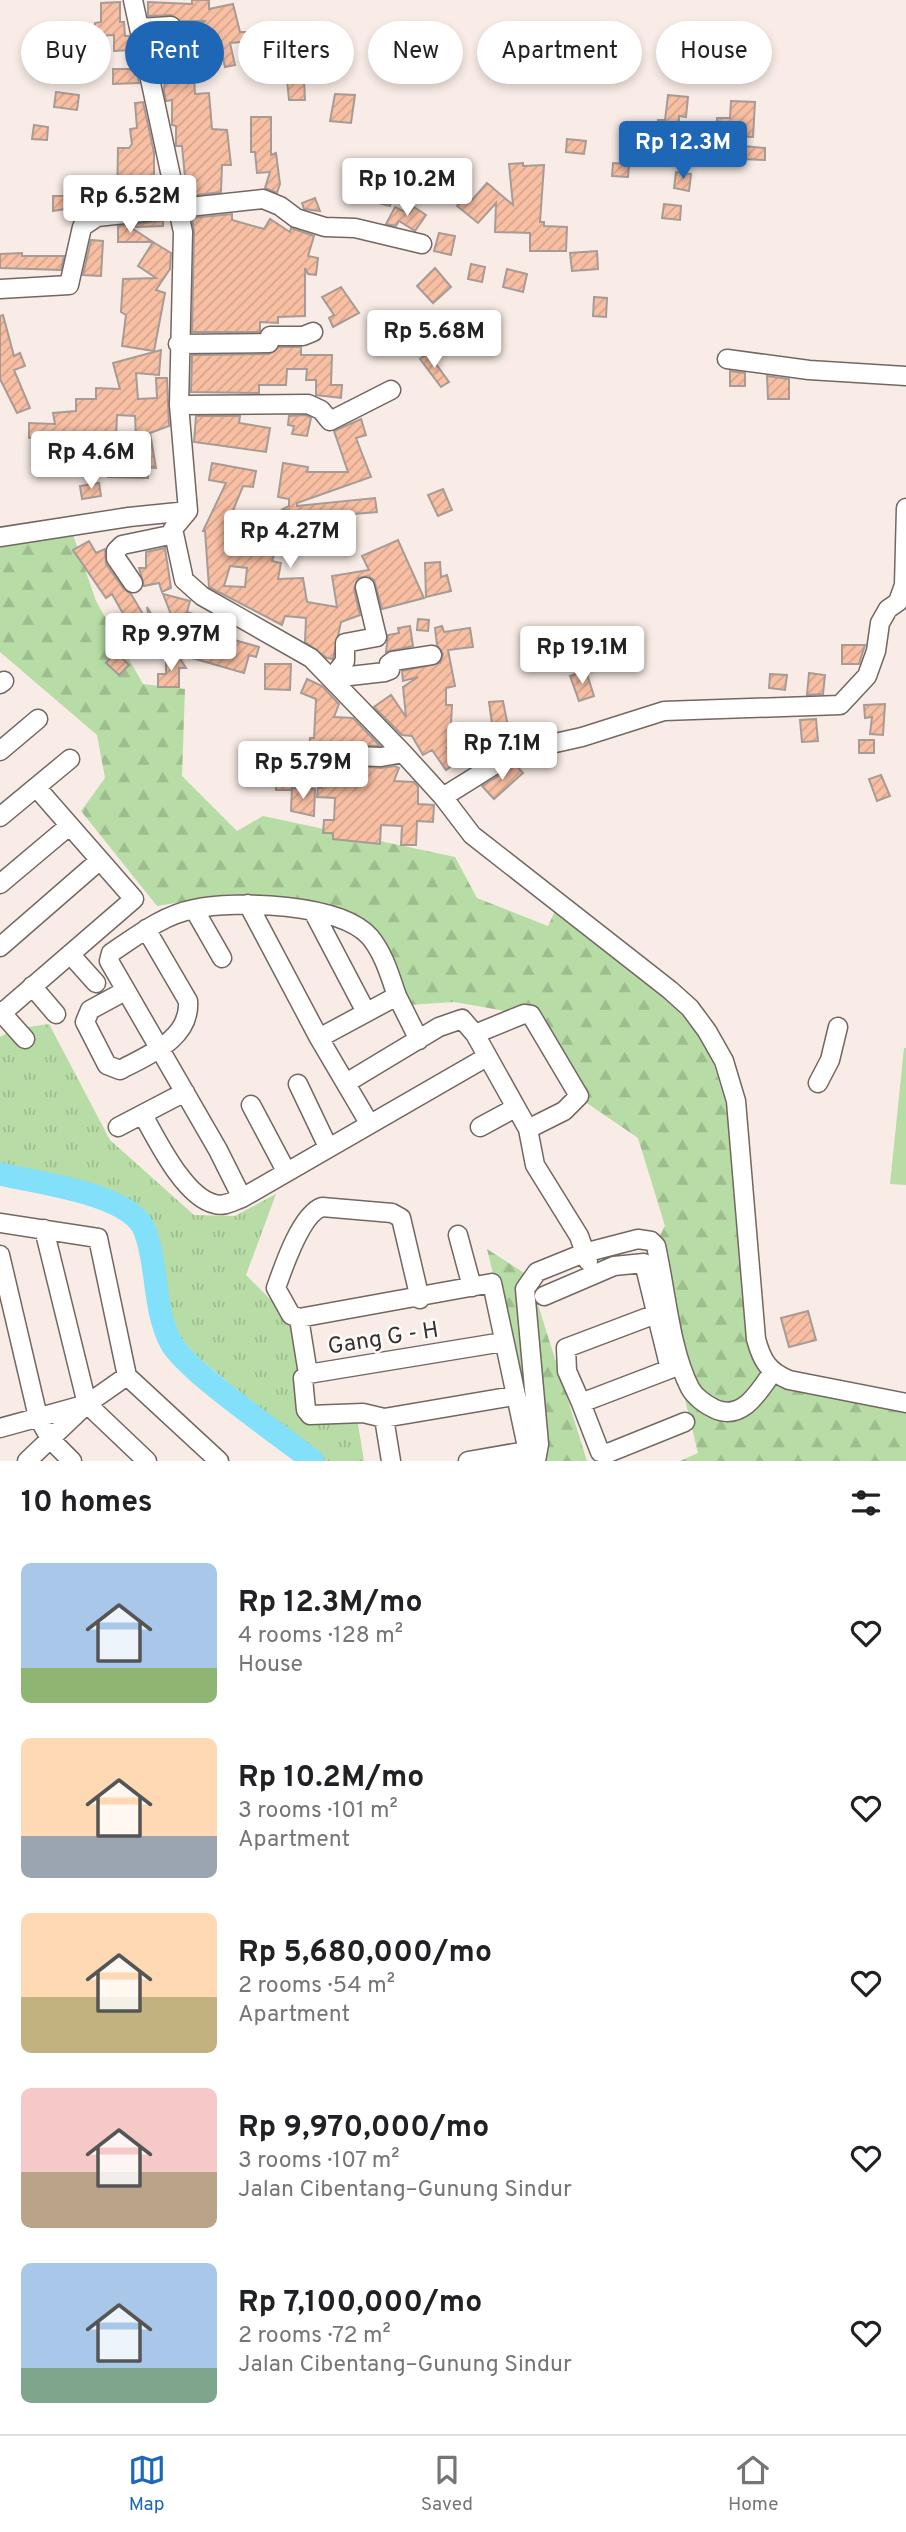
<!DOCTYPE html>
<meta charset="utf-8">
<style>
body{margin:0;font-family:Overpass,sans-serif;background:#f6f6f6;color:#202124;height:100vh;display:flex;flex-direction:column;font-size:26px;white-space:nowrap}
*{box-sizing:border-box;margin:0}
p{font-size:23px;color:#757577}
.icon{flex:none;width:38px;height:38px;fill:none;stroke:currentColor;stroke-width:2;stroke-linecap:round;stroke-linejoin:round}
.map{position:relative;height:1461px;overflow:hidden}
.sheet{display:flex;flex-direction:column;background:#fff;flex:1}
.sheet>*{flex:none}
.banner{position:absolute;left:21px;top:21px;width:864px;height:63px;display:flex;gap:14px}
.price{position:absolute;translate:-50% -60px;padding:0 16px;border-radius:7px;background:#fff;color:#222;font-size:23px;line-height:46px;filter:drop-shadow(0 2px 4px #0008)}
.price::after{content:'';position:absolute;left:50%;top:42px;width:21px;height:16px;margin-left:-10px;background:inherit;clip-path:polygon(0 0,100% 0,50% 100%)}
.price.current{background:#1e67b7;color:#fff}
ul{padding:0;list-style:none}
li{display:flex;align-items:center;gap:21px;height:175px;padding:0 21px}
li span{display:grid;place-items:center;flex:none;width:196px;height:140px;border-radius:10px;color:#555}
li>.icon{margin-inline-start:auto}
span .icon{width:84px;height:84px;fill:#fffc;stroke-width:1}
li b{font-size:30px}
h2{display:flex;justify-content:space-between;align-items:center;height:84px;padding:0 21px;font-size:30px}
.pill{padding:0 24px;border-radius:32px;background:#fff;box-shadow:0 4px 10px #0003;font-size:24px;line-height:63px}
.pill.current{background:#1e67b7;color:#fff}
.tab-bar{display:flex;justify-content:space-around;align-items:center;height:98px;border-top:2px solid #e0e0e0;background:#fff;font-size:19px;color:#757577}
.tab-bar a{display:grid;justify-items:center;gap:4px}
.tab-bar .current{color:#1e67b7}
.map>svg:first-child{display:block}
.grass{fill:url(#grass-tufts)}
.forest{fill:url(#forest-firs)}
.garden{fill:#b7dca5}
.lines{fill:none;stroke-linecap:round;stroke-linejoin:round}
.river{stroke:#82e0fa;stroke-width:23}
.building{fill:url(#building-hatch);stroke:#a79b95;stroke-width:2;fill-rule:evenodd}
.minor-casing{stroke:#726761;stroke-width:21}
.minor{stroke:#fff;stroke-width:18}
.labels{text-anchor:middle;stroke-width:5;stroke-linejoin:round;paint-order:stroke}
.street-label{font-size:23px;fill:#35302d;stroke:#fefcfa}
</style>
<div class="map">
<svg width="906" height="1461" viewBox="0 0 906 1461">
<defs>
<pattern id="grass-tufts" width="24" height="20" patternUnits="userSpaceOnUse" patternTransform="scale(1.75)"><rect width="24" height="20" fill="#b7dca5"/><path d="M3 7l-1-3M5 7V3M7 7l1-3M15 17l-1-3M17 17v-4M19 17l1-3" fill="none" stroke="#9ebd8e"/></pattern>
<pattern id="forest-firs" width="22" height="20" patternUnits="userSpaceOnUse" patternTransform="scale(1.75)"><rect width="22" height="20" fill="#b7dca5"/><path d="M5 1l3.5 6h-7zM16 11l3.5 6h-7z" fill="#9ebd8e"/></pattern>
<pattern id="building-hatch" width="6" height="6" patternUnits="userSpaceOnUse" patternTransform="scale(1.75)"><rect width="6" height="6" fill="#f8bfa3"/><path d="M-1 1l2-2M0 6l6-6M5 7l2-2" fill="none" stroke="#d5a48d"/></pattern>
</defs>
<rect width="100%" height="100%" fill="#f9ece6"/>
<!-- grass -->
<path class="grass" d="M 49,1024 L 110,1140 L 194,1215 L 235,1216 L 276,1194 L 246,1275 L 293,1322 L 304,1422 L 357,1418 L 364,1461 L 322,1461 L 199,1358 L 175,1333 L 155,1228 L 116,1192 L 0,1164 L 0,1037 L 14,1029 Z"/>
<!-- forest -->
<path class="forest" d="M 69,523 L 96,601 L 143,684 L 185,689 L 182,776 L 237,831 L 263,816 L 455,857 L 477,898 L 548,926 L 558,905 L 673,997 L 706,1039 L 728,1111 L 759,1353 L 771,1367 L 906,1409 L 906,1461 L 680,1461 L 698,1453 L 650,1254 L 665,1226 L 638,1138 L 578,1097 L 523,1014 L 454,1002 L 409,1005 L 390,951 L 360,916 L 232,894 L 157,906 L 81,811 L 105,778 L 97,735 L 0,652 L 0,536 Z
M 487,1249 L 529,1276 L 587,1461 L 525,1461 L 533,1438 Z"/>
<!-- garden -->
<path class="garden" d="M 904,1048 L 906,1048 L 906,1185 L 890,1184 Z"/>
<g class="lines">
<!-- river -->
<path class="river" d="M 0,1174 C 36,1183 131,1193 145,1231 C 158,1265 153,1307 170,1341 C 184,1370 283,1437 313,1461"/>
</g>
<!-- building -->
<path class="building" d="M 192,0 L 209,0 L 209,9 L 233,4 L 240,32 L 251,32 L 252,41 L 230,43 L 235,65 L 225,67 L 220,46 L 215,47 L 214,39 L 193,40 L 196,58 L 193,59 L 195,94 L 209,93 L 212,129 L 227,130 L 231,165 L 222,165 L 221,192 L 189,196 L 189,177 L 185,177 L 182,146 L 176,146 L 176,126 L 172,125 L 172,100 L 166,101 L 164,91 L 167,52 L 156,55 L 153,39 L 172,37 L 182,29 L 206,21 L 181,21 L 171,15 L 148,16 L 148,2 L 192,4 Z
M 120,2 L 120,22 L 124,22 L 125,36 L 129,36 L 132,50 L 114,51 L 114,35 L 95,36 L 95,23 L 101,22 L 101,3 Z
M 113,69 L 136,69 L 139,83 L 113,84 Z
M 304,79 L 305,100 L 289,100 L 287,80 Z
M 56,92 L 79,95 L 77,110 L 54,107 Z
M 335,94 L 355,95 L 351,123 L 330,121 Z
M 668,95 L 688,97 L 686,117 L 679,116 L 678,153 L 654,152 L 658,120 L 665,120 Z
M 731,101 L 755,102 L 753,137 L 717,135 L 717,118 L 730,118 Z
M 143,102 L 154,152 L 154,178 L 159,177 L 161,199 L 117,201 L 118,148 L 129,148 L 132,144 L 130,129 L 137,128 L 135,103 Z
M 251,117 L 271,117 L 271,155 L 276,153 L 280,184 L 277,193 L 265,188 L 270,172 L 257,173 L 255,152 L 251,152 Z
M 34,125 L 48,127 L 47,140 L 32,139 Z
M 567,139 L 586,141 L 584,154 L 566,152 Z
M 626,146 L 648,147 L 648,157 L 626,157 Z
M 743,146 L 765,148 L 765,160 L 743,159 Z
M 523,163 L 523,166 L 544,165 L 540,222 L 544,222 L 544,226 L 567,227 L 566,251 L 530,251 L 530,233 L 495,232 L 496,203 L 478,223 L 457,206 L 467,195 L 472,200 L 487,183 L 513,205 L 509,164 Z
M 613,163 L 629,164 L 628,177 L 612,176 Z
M 676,172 L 691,174 L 689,191 L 674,188 Z
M 364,183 L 395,191 L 390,206 L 364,199 L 346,200 L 346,184 Z
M 96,187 L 100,203 L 53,211 L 53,196 L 68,196 L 67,194 Z
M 315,198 L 320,211 L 304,209 L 302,203 Z
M 664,204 L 681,206 L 680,220 L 662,218 Z
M 395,207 L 409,214 L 414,207 L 426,215 L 415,231 L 399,221 L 396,226 L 386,224 Z
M 232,214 L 232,220 L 264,229 L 270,219 L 290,232 L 291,228 L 314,236 L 308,256 L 318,258 L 316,275 L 308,274 L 305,268 L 305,316 L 278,317 L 278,323 L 260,322 L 260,332 L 192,332 L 194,232 L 192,218 Z
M 163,221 L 163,226 L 136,227 L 136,224 Z
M 127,225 L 153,242 L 118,242 L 118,226 Z
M 439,233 L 455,236 L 451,255 L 434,251 Z
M 91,240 L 103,241 L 101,276 L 83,275 Z
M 153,242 L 171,253 L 170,269 L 156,290 L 165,293 L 154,351 L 122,346 L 126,315 L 121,312 L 123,279 L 156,278 L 138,266 Z
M 597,251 L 598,269 L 572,271 L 570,253 Z
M 22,253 L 22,256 L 64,256 L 61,270 L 0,268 L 0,254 Z
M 471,264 L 485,267 L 482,282 L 468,279 Z
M 435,268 L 451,287 L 433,303 L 417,286 Z
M 507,269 L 527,274 L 523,292 L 503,287 Z
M 341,287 L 359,313 L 333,327 L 329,318 L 334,315 L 322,297 Z
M 594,297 L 607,298 L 606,317 L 593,316 Z
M 3,315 L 14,356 L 20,353 L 25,366 L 14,370 L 30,408 L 17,413 L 0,379 L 0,316 Z
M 279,347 L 301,347 L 301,355 L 332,355 L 331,385 L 342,385 L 341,398 L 316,395 L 316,380 L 306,380 L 307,369 L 287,369 L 286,385 L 259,385 L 259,393 L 191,392 L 192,355 L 269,354 Z
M 161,350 L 159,375 L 136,373 L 138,399 L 157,398 L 156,378 L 167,378 L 169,426 L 150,433 L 156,468 L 148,467 L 148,478 L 108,477 L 109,460 L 101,460 L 101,454 L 81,453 L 83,433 L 29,438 L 29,423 L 55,424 L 53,413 L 76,411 L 76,399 L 96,399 L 96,388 L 120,389 L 113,363 ZM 117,415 L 135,416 L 136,438 L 116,437 Z
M 428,353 L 449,382 L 441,387 L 420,359 Z
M 730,371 L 745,373 L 745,386 L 730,386 Z
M 767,376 L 789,379 L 789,399 L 768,399 Z
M 306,415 L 311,418 L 307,436 L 292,434 L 294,426 L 288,425 L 289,416 Z
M 196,416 L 240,416 L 239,423 L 270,428 L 266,452 L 194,442 Z
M 361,419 L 366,435 L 356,438 L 371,477 L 297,503 L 297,506 L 375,498 L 377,512 L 354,514 L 355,535 L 339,536 L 338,521 L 303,513 L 304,528 L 289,528 L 289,510 L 283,509 L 289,506 L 289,499 L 278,497 L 283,463 L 308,467 L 307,472 L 348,472 L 334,431 Z
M 212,463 L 256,471 L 253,487 L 243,486 L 232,513 L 282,533 L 272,561 L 281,563 L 278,579 L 303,578 L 307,602 L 337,607 L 332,576 L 369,570 L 362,556 L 398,540 L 424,598 L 382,609 L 374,580 L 368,576 L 358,578 L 354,589 L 360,615 L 341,622 L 333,659 L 327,658 L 305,642 L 306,618 L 285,616 L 282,625 L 209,587 L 205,531 L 203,531 L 226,483 L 209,480 ZM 230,566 L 247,568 L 245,587 L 224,586 Z
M 99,483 L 101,496 L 82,499 L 80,486 Z
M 443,489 L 452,510 L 438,516 L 428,495 Z
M 89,541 L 96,553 L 105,549 L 106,564 L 124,589 L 131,594 L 150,626 L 147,607 L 165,636 L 148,648 L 136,631 L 134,633 L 112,594 L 106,598 L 73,550 Z
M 165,548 L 171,588 L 162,592 L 159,583 L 144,586 L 139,568 L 146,568 L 146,552 Z
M 440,562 L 441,577 L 447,575 L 451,591 L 426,597 L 425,563 Z
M 163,594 L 190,601 L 187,612 L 203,617 L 201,624 L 233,633 L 231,639 L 259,647 L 256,657 L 249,655 L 244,673 L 188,657 L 181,638 L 188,619 L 176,627 Z
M 418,619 L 429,620 L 428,631 L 417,630 Z
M 410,626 L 413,646 L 386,652 L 388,635 L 399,633 L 398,628 Z
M 442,626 L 444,632 L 470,628 L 473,647 L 448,650 L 455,686 L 446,688 L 446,705 L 452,705 L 451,724 L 492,724 L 489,702 L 503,701 L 511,742 L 481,746 L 483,748 L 447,748 L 457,762 L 446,770 L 432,750 L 423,755 L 412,736 L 402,735 L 374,707 L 391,695 L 406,717 L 403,687 L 418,677 L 403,681 L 402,671 L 440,663 L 443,654 L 437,645 L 435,628 Z
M 842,645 L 865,645 L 859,664 L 842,664 Z
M 116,652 L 129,665 L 119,675 L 106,663 Z
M 176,652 L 186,668 L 179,668 L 179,687 L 158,687 L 158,674 L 166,674 L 166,657 L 173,658 Z
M 265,664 L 291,664 L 290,690 L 265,689 Z
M 586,671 L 594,696 L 579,701 L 570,676 Z
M 809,673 L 825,675 L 823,694 L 807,695 Z
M 770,674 L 787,675 L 785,690 L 769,688 Z
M 307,679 L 322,686 L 339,704 L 334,717 L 353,718 L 380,746 L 325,745 L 319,754 L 323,764 L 381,768 L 395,766 L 399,768 L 394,781 L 414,782 L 418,787 L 418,804 L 434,805 L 433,822 L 417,821 L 416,845 L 401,845 L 402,826 L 381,825 L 380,844 L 333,839 L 333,833 L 323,833 L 324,820 L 334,820 L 335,798 L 317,797 L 318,788 L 322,788 L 323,768 L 308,767 L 310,738 L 314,738 L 316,699 L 301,693 Z
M 885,704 L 883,735 L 870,734 L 872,717 L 865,718 L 864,705 Z
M 816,719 L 818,741 L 802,742 L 800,720 Z
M 859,740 L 874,740 L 874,753 L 859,753 Z
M 516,765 L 523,773 L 494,799 L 482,786 Z
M 881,775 L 890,796 L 877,801 L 869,779 Z
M 276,779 L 292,780 L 292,790 L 276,790 Z
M 292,788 L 315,789 L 314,816 L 291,811 Z
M 808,1311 L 816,1340 L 789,1347 L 781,1318 Z"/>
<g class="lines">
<!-- minor casing -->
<g class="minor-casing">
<path id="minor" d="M 133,0 L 183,232 L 179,405 L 188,511 L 173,529 L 184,580 L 202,596 L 311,658 L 403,753 L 443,797 L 472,835 L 670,990 L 690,1008 L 707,1031 L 724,1061 L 736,1101 L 756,1339 C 762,1361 768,1371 789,1380 L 906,1403
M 139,28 L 171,26
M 0,289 L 69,285 L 82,227 L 97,217 L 263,199 L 280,206 L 296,218 L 325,227 L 355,228 L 422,244
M 178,344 L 269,343 L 270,336 L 303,336 L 313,332
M 727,359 L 809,370 L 906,376
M 179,405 L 308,404 L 321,410 L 330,421 L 391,390
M 0,537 L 129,517 L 188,511
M 133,583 L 116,558 L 116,551 L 122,545 L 170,535 L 173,529
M 365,587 L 377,637 L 345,643 L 345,661 L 332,678 L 385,672 L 390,670 L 389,664 L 393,661 L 432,655
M 0,684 L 4,681
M 0,751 L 38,719
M 330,755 L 381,757 L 403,753
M 443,797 L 515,752 L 582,737 L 664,711 L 840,705 L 867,676 L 876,651 L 880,623 L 888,609 L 898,602 L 904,585 L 906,508
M 0,817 L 70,759
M 0,884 L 69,826
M 248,904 L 319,1038
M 194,909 C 235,900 341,903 370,937 C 384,954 390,976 397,996
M 314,913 L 366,1012
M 0,947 L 100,860
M 70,954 L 96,983
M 222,958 L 194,909 C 163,915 138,935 111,953 L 109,961 L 218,1150 L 242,1198 L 485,1058
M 32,986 L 56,1014
M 125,991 L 90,1010 L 85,1022 L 107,1065 L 120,1070 C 148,1055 191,1039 188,1001 L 146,929
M 0,1011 L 25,1039
M 2,1013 L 134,899 L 36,787
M 475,1034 L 524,1014 L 531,1015 L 579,1096 L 564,1111 L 528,1129
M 346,1083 L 439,1027 L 462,1019 L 475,1034 L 528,1129 L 535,1165 L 579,1236 L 588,1261
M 818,1083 L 830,1060 L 838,1027
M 298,1084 L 328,1147
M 251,1105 L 286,1171
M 143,1115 C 157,1140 185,1198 215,1204 C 224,1207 233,1201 242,1198
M 369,1123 L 319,1038 L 397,996 L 419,1040
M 118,1127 L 185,1092
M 480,1127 L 515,1108
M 0,1223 L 98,1238 L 127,1376 L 219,1461
M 44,1229 L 87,1404 L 147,1461
M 458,1235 L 472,1287
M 0,1255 L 38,1417 L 51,1440 L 72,1461
M 544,1296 L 614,1266 L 644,1263 L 670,1369 L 581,1403 L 567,1371 L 566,1348 L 656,1314
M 420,1299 L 401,1218 L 392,1213 L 322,1207 C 301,1214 283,1268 276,1288 L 291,1315 L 299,1318 L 492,1283 L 530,1461
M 299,1318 L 308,1374
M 503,1342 L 308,1374 L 303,1378 L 306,1410 L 310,1415 L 363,1413 L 384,1418 L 514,1396
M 581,1403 L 600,1452 L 608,1453 L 685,1422
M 384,1418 L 391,1461
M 0,1428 L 87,1404 L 127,1376
M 27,1461 L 87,1404
M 468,1461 L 526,1451
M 536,1461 L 539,1444 L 525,1289 L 537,1272 L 584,1253 L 638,1239 L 651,1241 L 656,1246 C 666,1290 670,1349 690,1388 C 695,1397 706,1405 715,1409 C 742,1421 758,1393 772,1373"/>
</g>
<!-- minor -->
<use href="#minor" class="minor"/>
</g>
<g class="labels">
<!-- street labels -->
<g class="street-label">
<text transform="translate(383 1337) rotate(-9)" y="8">Gang G - H</text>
</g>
</g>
</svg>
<b class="price current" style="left:683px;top:181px">Rp 12.3M</b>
<b class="price" style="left:407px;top:218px">Rp 10.2M</b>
<b class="price" style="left:130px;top:235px">Rp 6.52M</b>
<b class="price" style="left:434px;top:370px">Rp 5.68M</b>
<b class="price" style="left:91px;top:491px">Rp 4.6M</b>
<b class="price" style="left:290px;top:570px">Rp 4.27M</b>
<b class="price" style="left:171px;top:673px">Rp 9.97M</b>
<b class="price" style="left:582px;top:686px">Rp 19.1M</b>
<b class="price" style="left:502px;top:782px">Rp 7.1M</b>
<b class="price" style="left:303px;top:801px">Rp 5.79M</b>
<div class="banner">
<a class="pill">Buy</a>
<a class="pill current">Rent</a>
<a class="pill">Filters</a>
<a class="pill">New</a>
<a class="pill">Apartment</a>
<a class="pill">House</a>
</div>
</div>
<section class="sheet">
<h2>10 homes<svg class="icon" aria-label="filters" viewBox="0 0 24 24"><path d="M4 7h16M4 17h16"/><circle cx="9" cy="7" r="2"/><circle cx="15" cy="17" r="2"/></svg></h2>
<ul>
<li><span style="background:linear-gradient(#a9c7e8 75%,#8fb573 0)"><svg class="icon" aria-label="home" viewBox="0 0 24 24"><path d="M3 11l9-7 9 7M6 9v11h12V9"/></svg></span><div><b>Rp 12.3M/mo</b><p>4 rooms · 128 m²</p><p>House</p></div><svg class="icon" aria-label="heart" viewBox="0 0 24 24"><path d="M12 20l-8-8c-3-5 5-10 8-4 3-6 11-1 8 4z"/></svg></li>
<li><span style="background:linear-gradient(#ffd9b3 70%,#9aa5b1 0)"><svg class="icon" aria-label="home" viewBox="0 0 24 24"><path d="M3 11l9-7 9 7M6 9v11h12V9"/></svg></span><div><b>Rp 10.2M/mo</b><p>3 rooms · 101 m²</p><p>Apartment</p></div><svg class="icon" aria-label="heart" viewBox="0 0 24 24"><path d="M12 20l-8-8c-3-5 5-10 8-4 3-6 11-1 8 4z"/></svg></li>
<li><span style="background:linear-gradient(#ffd9b3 60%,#c2b280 0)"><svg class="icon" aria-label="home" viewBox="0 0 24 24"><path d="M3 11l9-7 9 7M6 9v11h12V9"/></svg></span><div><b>Rp 5,680,000/mo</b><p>2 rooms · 54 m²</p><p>Apartment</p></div><svg class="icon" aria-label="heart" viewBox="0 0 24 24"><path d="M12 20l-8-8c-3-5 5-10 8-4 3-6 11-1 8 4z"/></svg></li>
<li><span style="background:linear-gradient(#f6c9c9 60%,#b9a48a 0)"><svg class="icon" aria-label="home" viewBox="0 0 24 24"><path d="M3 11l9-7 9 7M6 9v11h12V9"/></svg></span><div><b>Rp 9,970,000/mo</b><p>3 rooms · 107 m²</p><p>Jalan Cibentang–Gunung Sindur</p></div><svg class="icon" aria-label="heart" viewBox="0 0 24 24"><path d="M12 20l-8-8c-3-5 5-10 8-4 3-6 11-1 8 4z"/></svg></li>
<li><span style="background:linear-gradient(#a9c7e8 75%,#7fa58c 0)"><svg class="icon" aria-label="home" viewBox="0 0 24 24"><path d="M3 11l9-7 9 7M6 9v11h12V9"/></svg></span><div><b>Rp 7,100,000/mo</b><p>2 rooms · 72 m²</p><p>Jalan Cibentang–Gunung Sindur</p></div><svg class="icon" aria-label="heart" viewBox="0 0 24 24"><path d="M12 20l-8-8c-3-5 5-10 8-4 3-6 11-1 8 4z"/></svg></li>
</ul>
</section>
<nav class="tab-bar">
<a class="current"><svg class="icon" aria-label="map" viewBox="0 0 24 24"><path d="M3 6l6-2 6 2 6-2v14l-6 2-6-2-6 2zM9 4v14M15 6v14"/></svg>Map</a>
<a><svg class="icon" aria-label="saved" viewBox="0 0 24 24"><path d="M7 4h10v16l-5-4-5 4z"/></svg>Saved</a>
<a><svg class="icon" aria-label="home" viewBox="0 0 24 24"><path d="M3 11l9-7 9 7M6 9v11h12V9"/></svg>Home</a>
</nav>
